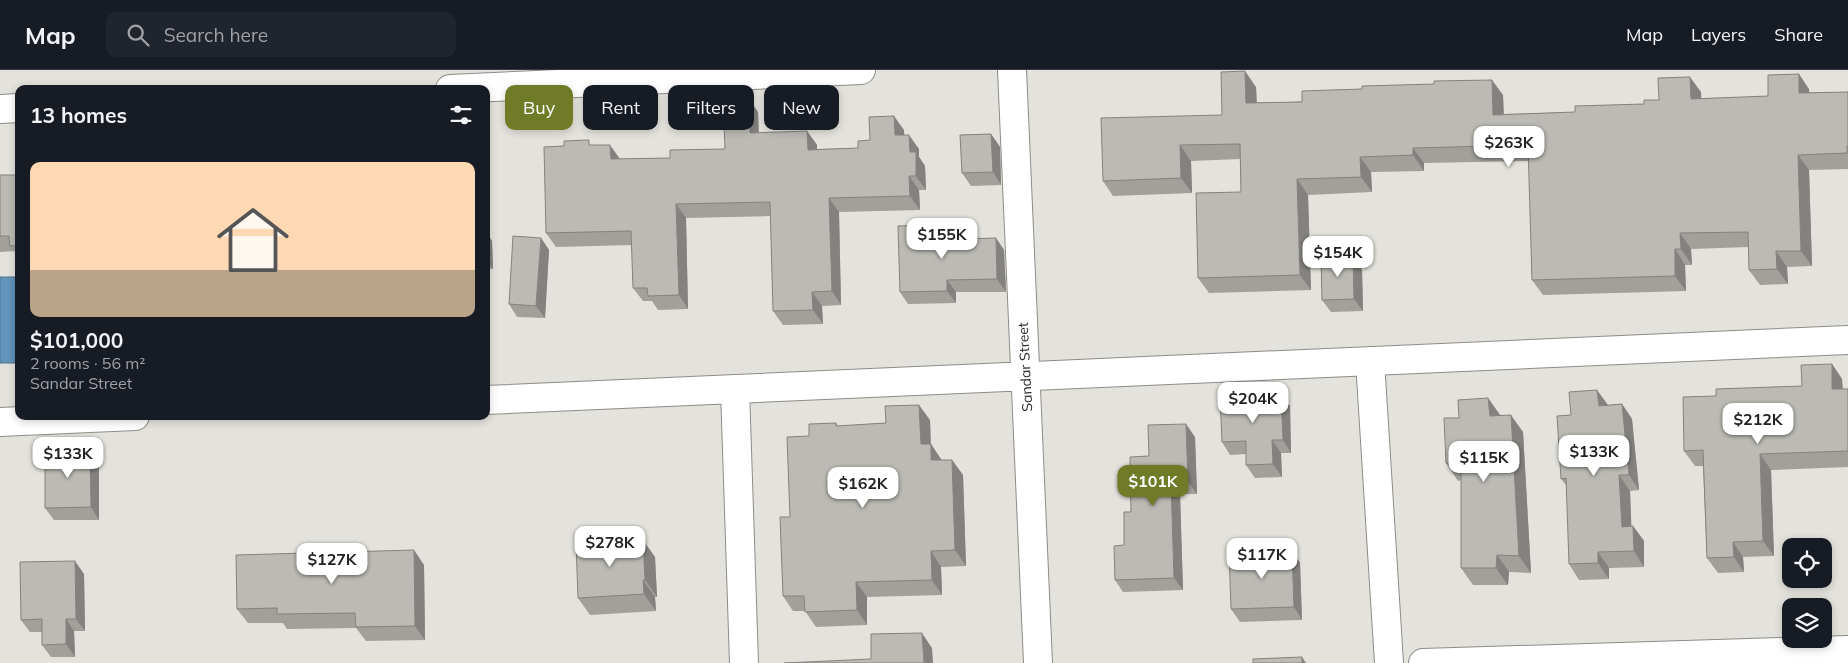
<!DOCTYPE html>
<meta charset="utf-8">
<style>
body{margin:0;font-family:Mulish,sans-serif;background:#20242c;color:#f1f3f6;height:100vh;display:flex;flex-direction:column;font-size:19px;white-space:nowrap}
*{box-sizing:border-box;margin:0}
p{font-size:16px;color:#9ea1a6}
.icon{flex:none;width:28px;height:28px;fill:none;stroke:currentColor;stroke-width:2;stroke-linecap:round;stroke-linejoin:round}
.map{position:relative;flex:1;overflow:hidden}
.details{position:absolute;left:15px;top:15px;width:475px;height:335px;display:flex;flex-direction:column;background:#171b24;border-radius:10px;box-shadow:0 2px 8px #0003}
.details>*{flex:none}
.top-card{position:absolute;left:505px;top:15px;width:475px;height:45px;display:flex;gap:10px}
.buttons{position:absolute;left:1782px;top:468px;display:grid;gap:10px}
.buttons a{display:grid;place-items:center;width:50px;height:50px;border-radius:10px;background:#171b24;box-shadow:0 2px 8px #0003;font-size:25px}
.price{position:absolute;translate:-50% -42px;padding:0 11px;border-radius:10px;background:#fff;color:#222;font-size:16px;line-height:32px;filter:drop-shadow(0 1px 2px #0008)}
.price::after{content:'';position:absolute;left:50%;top:30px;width:15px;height:11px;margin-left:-8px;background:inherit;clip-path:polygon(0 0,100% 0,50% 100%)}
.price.on{background:#707b27;color:#fff}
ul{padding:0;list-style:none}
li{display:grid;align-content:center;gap:10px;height:265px;padding:0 15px}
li+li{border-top:1px solid #363941}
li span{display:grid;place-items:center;height:155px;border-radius:10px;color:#555}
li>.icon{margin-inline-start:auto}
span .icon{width:90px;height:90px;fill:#fffc;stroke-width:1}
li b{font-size:21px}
h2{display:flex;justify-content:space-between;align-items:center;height:60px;padding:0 15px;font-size:21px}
.tag{padding:0 18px;border-radius:10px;background:#171b24;box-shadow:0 2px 8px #0003;font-size:18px;line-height:45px}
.tag.on{background:#707b27;color:#fff}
header{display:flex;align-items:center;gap:30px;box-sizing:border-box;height:70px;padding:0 25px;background:#171b24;border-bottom:1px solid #363941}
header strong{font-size:24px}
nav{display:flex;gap:28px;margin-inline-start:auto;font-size:18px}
.search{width:350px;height:45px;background:#20242c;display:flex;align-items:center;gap:12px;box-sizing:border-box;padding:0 18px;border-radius:10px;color:#9ea1a6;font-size:19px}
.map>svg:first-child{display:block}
.water{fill:#6394bc;stroke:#51748f}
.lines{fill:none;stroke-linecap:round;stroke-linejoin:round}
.minor-casing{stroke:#8e8c87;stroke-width:30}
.minor{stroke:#fff;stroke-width:28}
.wall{fill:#a2a09b}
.shaded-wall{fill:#84827e}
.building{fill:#bcbab4;stroke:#84827e}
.labels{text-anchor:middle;stroke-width:4.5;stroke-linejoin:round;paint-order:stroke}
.street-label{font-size:14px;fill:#282826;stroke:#fff}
</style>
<header>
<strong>Map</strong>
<div class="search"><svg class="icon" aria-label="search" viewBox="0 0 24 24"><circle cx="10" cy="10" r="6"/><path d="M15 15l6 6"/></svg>Search here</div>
<nav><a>Map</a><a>Layers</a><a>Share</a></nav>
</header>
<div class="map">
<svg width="1848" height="593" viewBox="0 0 1848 593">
<rect width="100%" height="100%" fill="#e4e2dc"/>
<!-- water -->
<path class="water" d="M 0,207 L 19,207 L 19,293 L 0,293 Z"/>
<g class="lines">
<!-- minor casing -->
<g class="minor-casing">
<path id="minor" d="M 1012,0 L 1038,593
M 450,19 L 861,0
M 0,39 L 19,38
M 1370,291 L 1389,593
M 735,319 L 744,593
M 486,330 L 1848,270
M 0,352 L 135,346
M 1423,593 L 1848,580"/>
</g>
<!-- minor -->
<use href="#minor" class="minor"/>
</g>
<!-- wall -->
<path class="wall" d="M 1256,17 L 1257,33 L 1503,25 L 1504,44 L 1575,42 L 1644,34 L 1659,30 L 1701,22 L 1701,29 L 1768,26 L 1809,19 L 1809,23 L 1848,22 L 1848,99 L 1809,100 L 1812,196 L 1787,197 L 1788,214 L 1760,215 L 1749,200 L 1749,177 L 1691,179 L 1692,195 L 1685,195 L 1686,221 L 1543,225 L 1532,210 L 1529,91 L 1424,93 L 1424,101 L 1371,102 L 1372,122 L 1308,125 L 1311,220 L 1209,223 L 1198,208 L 1241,122 L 1240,89 L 1191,91 L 1192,123 L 1113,126 L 1103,111 L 1222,45 Z
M 758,42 L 759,63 L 807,61 L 817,75 L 817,79 L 858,78 L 870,70 L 904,60 L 904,65 L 919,79 L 919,87 L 925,96 L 926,120 L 919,120 L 920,140 L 839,142 L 841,235 L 822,236 L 823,254 L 783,255 L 773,241 L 771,146 L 686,148 L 688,239 L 658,240 L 652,231 L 643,231 L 633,218 L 632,175 L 556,177 L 546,163 L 592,75 L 620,89 L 670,88 L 725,79 Z
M 991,64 L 1000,77 L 1001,115 L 971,116 L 962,103 Z
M 0,105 L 19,105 L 19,188 L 14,181 L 0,182 Z
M 934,155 L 942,168 L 942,170 L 996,168 L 1004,180 L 1006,222 L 956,222 L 956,233 L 908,234 L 900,222 Z
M 486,162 L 492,171 L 493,199 L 486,199 Z
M 541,168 L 549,180 L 545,248 L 517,247 L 509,234 Z
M 1362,200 L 1363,241 L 1331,242 L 1322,230 Z
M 1832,294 L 1842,309 L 1843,319 L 1848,319 L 1848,397 L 1771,400 L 1774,486 L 1743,487 L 1744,502 L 1718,503 L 1707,488 L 1703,396 L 1695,396 L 1684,381 L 1716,326 L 1802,316 Z
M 1488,328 L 1500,345 L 1523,362 L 1531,503 L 1509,502 L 1508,515 L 1473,515 L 1461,498 L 1461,410 L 1458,411 L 1446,393 L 1459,348 Z
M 1622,334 L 1632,349 L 1639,420 L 1630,421 L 1631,456 L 1633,456 L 1644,471 L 1644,497 L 1609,498 L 1609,509 L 1579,510 L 1569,494 L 1567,416 L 1561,409 L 1571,345 L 1607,335 Z
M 1290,336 L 1291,383 L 1281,383 L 1282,407 L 1255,408 L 1246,395 L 1246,384 L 1230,385 L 1222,372 Z
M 930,350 L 931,374 L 941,390 L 952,390 L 963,405 L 966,496 L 941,497 L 942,525 L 867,527 L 867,555 L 816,557 L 805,541 L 793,541 L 783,526 L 790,447 L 809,366 L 836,353 L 838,356 Z
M 1195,367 L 1197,424 L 1180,424 L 1183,520 L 1123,522 L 1115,510 L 1124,475 L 1131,442 L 1149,386 Z
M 99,392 L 99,450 L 54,450 L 45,438 Z
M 1292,480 L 1300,493 L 1302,550 L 1240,552 L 1231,539 Z
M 655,487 L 657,527 L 655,527 L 656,541 L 590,545 L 578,528 Z
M 424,495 L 425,570 L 366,571 L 356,558 L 287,559 L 283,553 L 248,553 L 237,539 Z
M 84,504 L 85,561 L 74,561 L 75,587 L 51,587 L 42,575 L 42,562 L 30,562 L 21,550 Z"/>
<!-- shaded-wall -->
<path class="shaded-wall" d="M 1245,1 L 1256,17 L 1257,49 L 1246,33 Z
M 1799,4 L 1809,19 L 1810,38 L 1799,23 Z
M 1690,7 L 1701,22 L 1702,44 L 1691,29 Z
M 1492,10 L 1503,25 L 1504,60 L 1493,45 Z
M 749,28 L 758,42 L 759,77 L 750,63 Z
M 894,46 L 904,60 L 905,79 L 895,65 Z
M 807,61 L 817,75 L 817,94 L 808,80 Z
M 991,64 L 1000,77 L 1001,115 L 993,102 Z
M 909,65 L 919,79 L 919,87 L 925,96 L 926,120 L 916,106 L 910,82 Z
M 610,75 L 620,89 L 620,103 L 611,89 Z
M 1180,75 L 1191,91 L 1192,123 L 1181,108 Z
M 1413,78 L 1424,93 L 1424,101 L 1413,85 Z
M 1798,85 L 1809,100 L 1812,196 L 1801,181 Z
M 1360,87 L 1371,102 L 1372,122 L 1361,107 Z
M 909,106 L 919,120 L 920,140 L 910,126 Z
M 1297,109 L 1308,125 L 1311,220 L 1300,205 Z
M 829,128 L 839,142 L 841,235 L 832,221 Z
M 676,134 L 686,148 L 688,239 L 679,225 Z
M 934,155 L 942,168 L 943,182 L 934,170 Z
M 486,162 L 492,171 L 493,199 L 486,189 Z
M 1680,163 L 1691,179 L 1692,195 L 1681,179 Z
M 541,168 L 549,180 L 545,248 L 536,236 Z
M 996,168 L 1004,180 L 1006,222 L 997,209 Z
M 1675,179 L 1685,195 L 1686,221 L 1675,206 Z
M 1776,181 L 1787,197 L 1788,214 L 1777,199 Z
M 1353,187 L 1362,200 L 1363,241 L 1354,229 Z
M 947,210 L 956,222 L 956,233 L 947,221 Z
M 812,222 L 822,236 L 823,254 L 813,240 Z
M 1832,294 L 1842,309 L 1843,335 L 1832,319 Z
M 1597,320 L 1608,335 L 1599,336 Z
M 1281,324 L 1290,336 L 1291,383 L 1283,370 Z
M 1488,328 L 1500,345 L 1490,346 Z
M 1622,334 L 1632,349 L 1639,420 L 1629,405 Z
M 919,335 L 930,350 L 931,387 L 931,374 L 941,389 L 942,406 L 921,374 Z
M 1511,345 L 1523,362 L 1531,503 L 1519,486 Z
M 1186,354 L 1195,367 L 1197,424 L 1188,412 Z
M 1272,370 L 1281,383 L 1282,407 L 1273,394 Z
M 90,379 L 99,392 L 99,450 L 91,437 Z
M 1760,384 L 1771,400 L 1774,486 L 1763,471 Z
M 952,390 L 963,405 L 966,496 L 955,480 Z
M 1619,405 L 1630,421 L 1632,472 L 1622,457 Z
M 1171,412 L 1180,424 L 1183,520 L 1174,508 Z
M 1633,456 L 1644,471 L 1644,497 L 1634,481 Z
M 643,470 L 655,487 L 657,527 L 645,510 Z
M 1733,472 L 1743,487 L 1744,502 L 1734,487 Z
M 414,480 L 424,495 L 425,570 L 415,556 Z
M 1292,480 L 1300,493 L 1302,550 L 1294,537 Z
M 931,481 L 941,497 L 942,525 L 932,510 Z
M 1598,482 L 1609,498 L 1609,509 L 1598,493 Z
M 1497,485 L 1509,502 L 1508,515 L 1496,498 Z
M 75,491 L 84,504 L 85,561 L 76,549 Z
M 643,510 L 655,527 L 656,541 L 644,524 Z
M 856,512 L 867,527 L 867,555 L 857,540 Z
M 66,549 L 74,561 L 75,587 L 66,574 Z
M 922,563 L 932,578 L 933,593 L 924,593 Z
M 1302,587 L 1306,593 L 1302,593 Z"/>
<!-- building -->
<path class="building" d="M 1245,1 L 1246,33 L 1302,32 L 1302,21 L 1362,19 L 1362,16 L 1434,14 L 1434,11 L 1492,10 L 1493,45 L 1575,42 L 1575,36 L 1644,34 L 1644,30 L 1659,30 L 1658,8 L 1690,7 L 1691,29 L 1768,26 L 1768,5 L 1799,4 L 1799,23 L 1848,22 L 1848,76 L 1847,76 L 1847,83 L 1798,85 L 1801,181 L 1776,181 L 1777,199 L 1749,200 L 1748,162 L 1680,163 L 1681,179 L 1675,179 L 1675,206 L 1532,210 L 1528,75 L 1413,78 L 1413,85 L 1360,87 L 1361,107 L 1297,109 L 1300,205 L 1198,208 L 1196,123 L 1241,122 L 1240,74 L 1180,75 L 1181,108 L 1103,111 L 1101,48 L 1222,45 L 1221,2 Z
M 749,28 L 750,63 L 807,61 L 808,80 L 858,78 L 858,71 L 870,70 L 869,47 L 894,46 L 895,65 L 909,65 L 910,82 L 916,82 L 916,106 L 909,106 L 910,126 L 829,128 L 832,221 L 812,222 L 813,240 L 773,241 L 770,132 L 676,134 L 679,225 L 648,226 L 647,218 L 633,218 L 631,161 L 546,163 L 544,77 L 564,76 L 564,71 L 589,70 L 589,75 L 610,75 L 611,89 L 670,88 L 670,80 L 725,79 L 723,29 Z
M 991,64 L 993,102 L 962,103 L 960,65 Z
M 0,105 L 19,105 L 19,175 L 10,176 L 9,166 L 0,166 Z
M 934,155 L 934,170 L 996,168 L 997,209 L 947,210 L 947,221 L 900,222 L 898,156 Z
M 513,166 L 541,168 L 536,236 L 509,234 Z
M 1353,187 L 1354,229 L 1322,230 L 1321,188 Z
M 1832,294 L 1832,319 L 1848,319 L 1848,381 L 1760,384 L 1763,471 L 1733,472 L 1734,487 L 1707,488 L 1703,380 L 1684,381 L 1683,327 L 1716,326 L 1716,319 L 1802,316 L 1801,295 Z
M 1597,320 L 1599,336 L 1622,334 L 1629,405 L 1619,405 L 1622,457 L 1633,456 L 1634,481 L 1598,482 L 1598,493 L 1569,494 L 1566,408 L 1561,409 L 1557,346 L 1571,345 L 1569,322 Z
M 1281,324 L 1283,370 L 1272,370 L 1273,394 L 1246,395 L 1246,371 L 1222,372 L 1220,326 Z
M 1488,328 L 1490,346 L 1511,345 L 1519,486 L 1497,485 L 1496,498 L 1461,498 L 1461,393 L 1446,393 L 1444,348 L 1459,348 L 1458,330 Z
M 919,335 L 921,374 L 931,374 L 931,390 L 952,390 L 955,480 L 931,481 L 932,510 L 856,512 L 857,540 L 805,542 L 804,526 L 783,526 L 780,447 L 790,447 L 787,367 L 809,366 L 809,354 L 836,353 L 836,356 L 886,353 L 885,336 Z
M 1186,354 L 1188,412 L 1171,412 L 1174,508 L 1115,510 L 1114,476 L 1124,475 L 1124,442 L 1131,442 L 1130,387 L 1149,386 L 1148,355 Z
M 90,379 L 91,437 L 45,438 L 45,380 Z
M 643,470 L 645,510 L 643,510 L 644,524 L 578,528 L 576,472 Z
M 414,480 L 415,556 L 356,557 L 355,543 L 277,544 L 277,538 L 237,539 L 236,485 Z
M 1292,480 L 1294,537 L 1231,539 L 1229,482 Z
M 75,491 L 76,549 L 66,549 L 66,574 L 42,575 L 42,549 L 21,550 L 20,492 Z
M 922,563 L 924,593 L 784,593 L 871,589 L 871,564 Z
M 1302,587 L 1302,593 L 1253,593 L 1253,589 Z"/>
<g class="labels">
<!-- street labels -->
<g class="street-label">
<text transform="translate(1025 297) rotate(-93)" y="5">Sandar Street</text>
</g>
</g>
</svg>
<div class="buttons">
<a><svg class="icon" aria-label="locate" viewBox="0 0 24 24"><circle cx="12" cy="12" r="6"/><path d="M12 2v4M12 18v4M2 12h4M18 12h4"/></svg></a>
<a><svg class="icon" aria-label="layers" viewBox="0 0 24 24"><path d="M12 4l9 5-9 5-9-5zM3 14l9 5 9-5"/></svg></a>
</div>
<b class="price" style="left:1509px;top:98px">$263K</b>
<b class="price" style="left:942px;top:190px">$155K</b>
<b class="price" style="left:1338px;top:208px">$154K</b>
<b class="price" style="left:1253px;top:354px">$204K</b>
<b class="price" style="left:1758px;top:375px">$212K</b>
<b class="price" style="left:1594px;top:407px">$133K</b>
<b class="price" style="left:68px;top:409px">$133K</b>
<b class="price" style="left:1484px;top:413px">$115K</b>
<b class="price on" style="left:1153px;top:437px">$101K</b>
<b class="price" style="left:863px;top:439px">$162K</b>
<b class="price" style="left:610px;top:498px">$278K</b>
<b class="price" style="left:1262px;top:510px">$117K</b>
<b class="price" style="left:332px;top:515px">$127K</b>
<div class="top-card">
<a class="tag on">Buy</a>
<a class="tag">Rent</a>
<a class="tag">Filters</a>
<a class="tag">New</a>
</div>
<section class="details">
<h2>13 homes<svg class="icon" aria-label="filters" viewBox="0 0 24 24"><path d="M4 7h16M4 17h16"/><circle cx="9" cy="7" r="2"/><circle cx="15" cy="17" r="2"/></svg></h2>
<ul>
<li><span style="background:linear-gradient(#ffd9b3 70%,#b9a48a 0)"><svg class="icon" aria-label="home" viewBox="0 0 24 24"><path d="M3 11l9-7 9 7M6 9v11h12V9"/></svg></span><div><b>$101,000</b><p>2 rooms · 56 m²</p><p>Sandar Street</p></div></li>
</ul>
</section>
</div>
